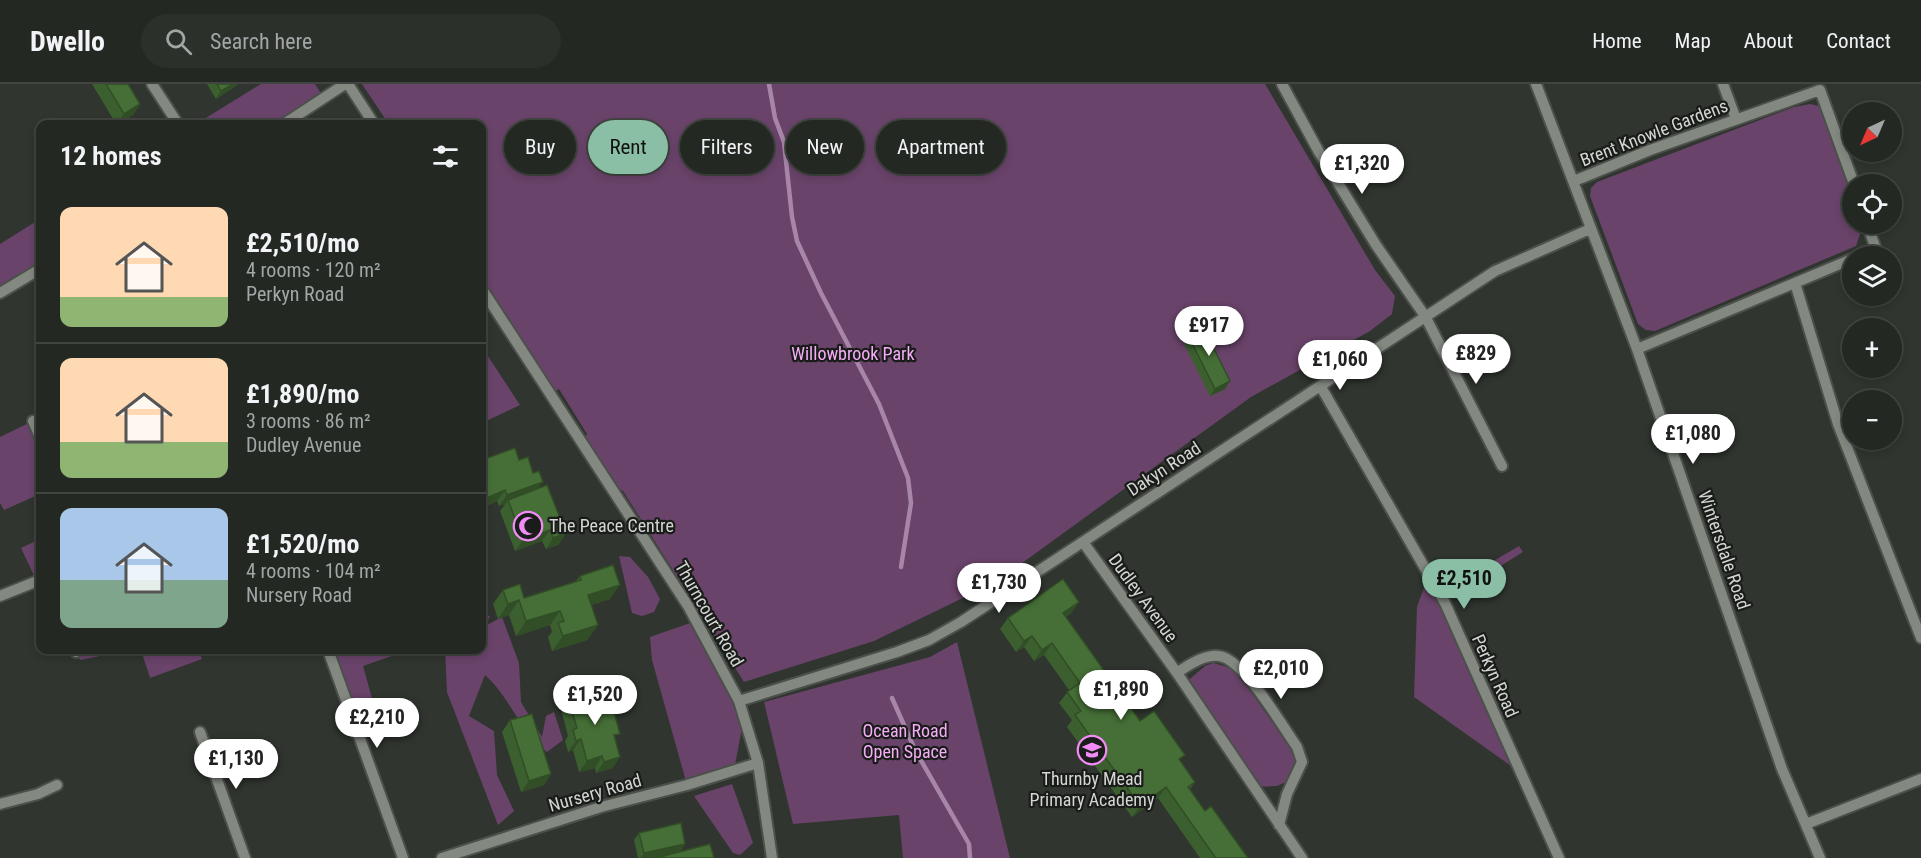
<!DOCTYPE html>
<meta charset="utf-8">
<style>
body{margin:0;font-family:"Roboto Condensed",sans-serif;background:#2c302b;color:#f1f3f6;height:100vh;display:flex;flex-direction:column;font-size:22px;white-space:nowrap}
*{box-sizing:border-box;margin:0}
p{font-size:20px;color:#a3a6a6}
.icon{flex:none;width:33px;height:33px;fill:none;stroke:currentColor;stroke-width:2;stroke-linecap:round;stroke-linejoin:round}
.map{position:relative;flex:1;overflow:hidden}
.sheet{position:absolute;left:36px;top:36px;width:450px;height:534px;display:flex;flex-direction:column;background:#242823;border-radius:12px;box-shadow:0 3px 9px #0003,0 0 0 2px #414441}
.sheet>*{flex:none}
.hud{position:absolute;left:504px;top:36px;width:570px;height:54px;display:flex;gap:12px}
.needle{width:39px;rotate:224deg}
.tools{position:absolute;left:1842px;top:18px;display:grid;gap:12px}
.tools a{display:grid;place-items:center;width:60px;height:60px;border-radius:50%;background:#242823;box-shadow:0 3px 9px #0003,0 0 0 2px #414441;font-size:30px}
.price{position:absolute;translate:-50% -51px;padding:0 14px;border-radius:21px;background:#fff;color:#222;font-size:20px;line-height:39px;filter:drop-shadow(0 2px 3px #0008)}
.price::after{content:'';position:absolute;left:50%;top:36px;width:18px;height:14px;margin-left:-9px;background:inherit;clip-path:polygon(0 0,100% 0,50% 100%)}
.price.current{background:#8abfa5;color:#111}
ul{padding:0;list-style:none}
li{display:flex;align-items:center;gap:18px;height:150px;padding:0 24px}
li+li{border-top:2px solid #414441}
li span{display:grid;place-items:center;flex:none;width:168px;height:120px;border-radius:12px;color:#555}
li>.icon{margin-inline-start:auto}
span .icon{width:72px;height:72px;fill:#fffc;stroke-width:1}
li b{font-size:26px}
h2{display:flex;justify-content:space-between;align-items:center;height:72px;padding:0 24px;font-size:26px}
.pill{padding:0 21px;border-radius:27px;background:#242823;box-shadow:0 3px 9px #0003,0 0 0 2px #414441;font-size:21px;line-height:54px}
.pill.current{background:#8abfa5;color:#111}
header{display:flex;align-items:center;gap:36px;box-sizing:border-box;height:84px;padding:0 30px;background:#242823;border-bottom:2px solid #414441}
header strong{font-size:28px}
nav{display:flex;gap:33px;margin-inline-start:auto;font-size:21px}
.search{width:420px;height:54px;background:#2c302b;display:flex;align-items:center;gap:15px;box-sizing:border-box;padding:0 21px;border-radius:33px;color:#a3a6a6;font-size:22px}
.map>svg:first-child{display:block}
.green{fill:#69436a}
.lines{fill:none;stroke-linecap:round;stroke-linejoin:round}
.stream{stroke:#a886a9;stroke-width:4.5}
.minor-casing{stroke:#4c504b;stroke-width:14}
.minor{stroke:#838881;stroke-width:10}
.wall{fill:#3c5f2f}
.shaded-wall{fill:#314e26}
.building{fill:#466f37;stroke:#314e26;stroke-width:1.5}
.labels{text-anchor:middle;stroke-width:4.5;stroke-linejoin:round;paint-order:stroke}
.street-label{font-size:18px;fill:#d3d6d2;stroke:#1a1c19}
.park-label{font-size:18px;fill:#f5adf7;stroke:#1a1c19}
.poi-label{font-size:18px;fill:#d3d6d2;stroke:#1a1c19;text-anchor:start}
</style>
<header>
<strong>Dwello</strong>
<div class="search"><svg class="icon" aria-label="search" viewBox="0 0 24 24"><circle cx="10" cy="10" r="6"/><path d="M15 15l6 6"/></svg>Search here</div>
<nav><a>Home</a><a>Map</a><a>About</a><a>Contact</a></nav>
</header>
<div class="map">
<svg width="1921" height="774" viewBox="0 0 1921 774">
<rect width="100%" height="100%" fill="#30352f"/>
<!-- green -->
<path class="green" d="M 261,0 L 315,0 L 324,14 L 281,40 L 196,40 Z
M 362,0 L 1265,0 L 1375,186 L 1395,212 L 1392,230 L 1370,247 L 1251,313 L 996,498 L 874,557 L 744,598 L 623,407 L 612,403 L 585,353 L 587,350 L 559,305 L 555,308 L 482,196 L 482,40 L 382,40 L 386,36 Z
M 1810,20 L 1819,22 L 1824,30 L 1852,116 L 1852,140 L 1860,140 L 1862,144 L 1856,162 L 1655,247 L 1646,246 L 1638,240 L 1590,112 L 1591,104 L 1597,98 L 1794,23 Z
M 40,135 L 40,184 L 0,208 L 0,160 Z
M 482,263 L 520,321 L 482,339 Z
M 33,337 L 40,353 L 40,410 L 4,426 L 0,419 L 0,353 Z
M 40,455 L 40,496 L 37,498 L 21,464 Z
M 1519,462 L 1523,468 L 1444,517 L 1439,509 Z
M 619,472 L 630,473 L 648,493 L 660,515 L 654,528 L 642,532 L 632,529 Z
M 1427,495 L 1521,689 L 1414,613 L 1417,523 Z
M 482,531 L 490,532 L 485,542 L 502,533 L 519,579 L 521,618 L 542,653 L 546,632 L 554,628 L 563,656 L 547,668 C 520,648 510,613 485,591 L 469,632 L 494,647 L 497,691 L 514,727 L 498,741 L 447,608 L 445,566 L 482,566 Z
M 693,538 L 744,634 L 734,686 L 687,701 L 652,576 L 650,553 Z
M 957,558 L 1010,774 L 903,774 L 899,731 L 793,740 L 764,618 L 930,573 Z
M 75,566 L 130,566 L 80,576 Z
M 153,566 L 198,566 L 202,575 L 150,594 L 142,569 Z
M 328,566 L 409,566 L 363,582 L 377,632 L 352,638 Z
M 1213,579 L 1235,585 L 1293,668 L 1295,678 L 1286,698 L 1277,702 L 1256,703 L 1184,600 L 1205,582 Z
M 732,700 L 753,759 L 740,771 L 733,769 L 694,712 Z"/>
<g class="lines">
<!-- stream -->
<path class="stream" d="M 769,0 L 775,34 L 784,58 L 792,133 L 797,157 L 821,209 L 879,320 L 908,394 L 911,419 L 901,483
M 892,614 L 915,666 L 969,760 L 970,774"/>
<!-- minor casing -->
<g class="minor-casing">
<path id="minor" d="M 152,0 L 178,40
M 348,0 L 374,40
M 1282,0 L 1319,68 L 1376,161 L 1425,232 L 1502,382
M 1536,0 L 1637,265 L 1782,685 L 1820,774
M 1723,0 L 1736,35
M 284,40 L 345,0
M 1574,97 L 1650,66 L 1820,6 L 1854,100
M 1858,172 L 1876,165 L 1867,140
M 1795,199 L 1838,340 L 1921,554
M 482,205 L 688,522 L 739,617 L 758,679 L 772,774
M 0,209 L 40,185
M 1637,265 L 1852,175
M 1321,303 L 1445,519 L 1559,774
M 33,337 L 40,353
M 1083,458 L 1177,589 L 1302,774
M 0,512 L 40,496
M 75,566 L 76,568
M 328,566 L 403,774
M 1177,589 C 1188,581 1205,570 1219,572 C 1244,575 1282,642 1297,663 L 1302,678 L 1287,710 L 1279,741
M 739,617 L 897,568 L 929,556 L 961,538 L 1495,187 L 1590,145
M 200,648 L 245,774
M 356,649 L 395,637
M 0,720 L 38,710 L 57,701
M 1806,740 L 1921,695
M 442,774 L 601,723 L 687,701 L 758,679"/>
</g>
<!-- minor -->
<use href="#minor" class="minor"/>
</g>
<!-- wall -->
<path class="wall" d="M 92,0 L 128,0 L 140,20 L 133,31 L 118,40 L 116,40 Z
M 207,0 L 237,0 L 236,2 L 216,15 Z
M 1187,249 L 1230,297 L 1225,305 L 1210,312 L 1182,256 Z
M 482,376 L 519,376 L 538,404 L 566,449 L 558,461 L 546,465 L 542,457 L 515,467 L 500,427 L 505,420 L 499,422 L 497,417 L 482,424 Z
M 580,492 L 610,515 L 591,521 L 598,541 L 587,556 L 552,567 L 548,553 L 552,548 L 550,541 L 516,552 L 509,531 L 498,535 L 493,520 L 503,506 L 524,514 L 575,498 Z
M 1079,518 L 1071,529 L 1066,533 L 1140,637 L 1180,677 L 1195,698 L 1190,705 L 1205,727 L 1248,774 L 1200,774 L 1158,714 L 1132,733 L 1067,643 L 1072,636 L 1059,619 L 1069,606 L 1044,571 L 1034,577 L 1024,563 L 1016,568 L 1000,545 L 1008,534 Z
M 568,614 L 597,617 L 616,656 L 613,684 L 596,689 L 595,684 L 579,688 L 573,666 L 568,668 L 565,657 L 568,652 L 561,625 Z
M 510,636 L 551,690 L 544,701 L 521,708 L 502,648 Z
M 639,749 L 685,760 L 680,768 L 652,774 L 638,774 L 634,756 Z"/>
<!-- shaded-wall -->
<path class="shaded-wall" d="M 233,0 L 237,0 L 236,2 L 216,15 L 221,7 Z
M 140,20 L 133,31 L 117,40 L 124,30 Z
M 1230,297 L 1225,305 L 1210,312 L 1215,305 Z
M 543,398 L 535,409 L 508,416 L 505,420 L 499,422 L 507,411 Z
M 505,406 L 497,417 L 482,424 L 482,416 Z
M 550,446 L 542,457 L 515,467 L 523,456 Z
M 566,449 L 558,461 L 546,465 L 553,454 Z
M 620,501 L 610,515 L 578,526 L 588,511 Z
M 519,516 L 509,531 L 498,535 L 508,520 Z
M 1079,518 L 1071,529 L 1055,540 L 1063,529 Z
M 560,527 L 550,541 L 516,552 L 526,537 Z
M 598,541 L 587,556 L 552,567 L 563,552 Z
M 1032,552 L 1024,563 L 1016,568 L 1024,557 Z
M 1052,559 L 1044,571 L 1034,577 L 1042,566 Z
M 581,655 L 573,666 L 568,668 L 576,657 Z
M 602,672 L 595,684 L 579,688 L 587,677 Z
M 620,673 L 613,684 L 596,689 L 604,678 Z
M 551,690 L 544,701 L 521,708 L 529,697 Z
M 1166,703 L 1158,714 L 1132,733 L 1140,722 Z
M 685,760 L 680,768 L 652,774 L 640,774 L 644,769 Z"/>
<!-- building -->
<path class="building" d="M 106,0 L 128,0 L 140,20 L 124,30 Z
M 217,0 L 233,0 L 221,7 Z
M 1202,241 L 1230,297 L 1215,305 L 1187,249 Z
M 515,364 L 519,376 L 528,373 L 533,389 L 539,387 L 543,398 L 507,411 L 505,406 L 482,416 L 482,376 Z
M 547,401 L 566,449 L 553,454 L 550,446 L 523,456 L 508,416 Z
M 613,481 L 620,501 L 588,511 L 598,541 L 563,552 L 558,539 L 564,537 L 560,527 L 526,537 L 519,516 L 508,520 L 503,506 L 520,500 L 524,514 L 581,496 L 580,492 Z
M 1063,495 L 1079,518 L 1063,529 L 1140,637 L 1154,627 L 1185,671 L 1179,675 L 1195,698 L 1188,703 L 1205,727 L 1211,722 L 1248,774 L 1214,774 L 1215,773 L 1166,703 L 1140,722 L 1075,631 L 1081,627 L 1067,608 L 1080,599 L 1052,559 L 1042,566 L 1032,552 L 1024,557 L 1008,534 Z
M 594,607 L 597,617 L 610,613 L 620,650 L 614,651 L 620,673 L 604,678 L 602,672 L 587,677 L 581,655 L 576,657 L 573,646 L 577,644 L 568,614 Z
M 532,630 L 551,690 L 529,697 L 510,636 Z
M 681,739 L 685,760 L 644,769 L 639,749 Z
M 710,760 L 714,774 L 656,774 Z"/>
<!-- icons -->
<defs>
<g id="mosque-ring" transform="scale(1.5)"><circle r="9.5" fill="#1a1c19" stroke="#f18bf5" stroke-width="1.5"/><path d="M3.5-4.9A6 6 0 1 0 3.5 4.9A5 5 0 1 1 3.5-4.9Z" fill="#f18bf5"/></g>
<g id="school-ring" transform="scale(1.5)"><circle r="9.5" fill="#1a1c19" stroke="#f18bf5" stroke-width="1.5"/><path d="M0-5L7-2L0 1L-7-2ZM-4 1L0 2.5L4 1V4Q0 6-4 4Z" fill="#f18bf5"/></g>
</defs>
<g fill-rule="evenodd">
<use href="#mosque-ring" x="528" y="442"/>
<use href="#school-ring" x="1092" y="666"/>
</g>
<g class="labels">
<!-- street labels -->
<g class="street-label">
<text transform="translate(1654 49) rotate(-21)" y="6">Brent Knowle Gardens</text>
<text transform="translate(1164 385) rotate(-33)" y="6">Dakyn Road</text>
<text transform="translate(1724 466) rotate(71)" y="6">Wintersdale Road</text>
<text transform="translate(1143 514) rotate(54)" y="6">Dudley Avenue</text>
<text transform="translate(709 530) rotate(60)" y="6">Thurncourt Road</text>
<text transform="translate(1495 592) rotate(66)" y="6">Perkyn Road</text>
<text transform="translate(595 709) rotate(-16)" y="6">Nursery Road</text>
</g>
<!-- park labels -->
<g class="park-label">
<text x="853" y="276">Willowbrook Park</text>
<text x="905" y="653">Ocean Road<tspan x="905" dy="21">Open Space</tspan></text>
</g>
<!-- poi labels -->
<g class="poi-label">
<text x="549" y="448">The Peace Centre</text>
<text x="1092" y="701" text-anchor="middle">Thurnby Mead<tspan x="1092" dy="21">Primary Academy</tspan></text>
</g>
</g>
</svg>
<div class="tools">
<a><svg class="needle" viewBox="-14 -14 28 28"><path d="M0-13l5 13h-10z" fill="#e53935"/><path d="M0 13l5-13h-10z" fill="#a3a6a6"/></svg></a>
<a><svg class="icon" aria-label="locate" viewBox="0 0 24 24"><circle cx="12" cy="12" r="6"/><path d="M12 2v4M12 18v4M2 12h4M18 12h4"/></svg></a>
<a><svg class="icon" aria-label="layers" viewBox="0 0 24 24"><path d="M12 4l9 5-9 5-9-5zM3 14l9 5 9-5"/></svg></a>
<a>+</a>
<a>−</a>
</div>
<b class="price" style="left:1362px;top:111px">£1,320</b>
<b class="price" style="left:1209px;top:273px">£917</b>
<b class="price" style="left:1476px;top:301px">£829</b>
<b class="price" style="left:1340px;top:307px">£1,060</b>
<b class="price" style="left:1693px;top:381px">£1,080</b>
<b class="price current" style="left:1464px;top:526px">£2,510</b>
<b class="price" style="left:999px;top:530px">£1,730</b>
<b class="price" style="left:1281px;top:616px">£2,010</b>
<b class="price" style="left:1121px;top:637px">£1,890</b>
<b class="price" style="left:595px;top:642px">£1,520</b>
<b class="price" style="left:377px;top:665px">£2,210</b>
<b class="price" style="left:236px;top:706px">£1,130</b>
<div class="hud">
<a class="pill">Buy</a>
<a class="pill current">Rent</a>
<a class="pill">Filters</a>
<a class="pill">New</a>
<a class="pill">Apartment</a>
</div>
<section class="sheet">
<h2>12 homes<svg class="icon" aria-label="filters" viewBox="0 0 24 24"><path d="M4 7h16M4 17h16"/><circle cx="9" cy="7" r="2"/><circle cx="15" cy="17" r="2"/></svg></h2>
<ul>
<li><span style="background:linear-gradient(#ffd9b3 75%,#8fb573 0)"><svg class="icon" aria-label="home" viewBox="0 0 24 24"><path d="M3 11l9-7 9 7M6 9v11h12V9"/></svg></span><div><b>£2,510/mo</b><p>4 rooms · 120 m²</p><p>Perkyn Road</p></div></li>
<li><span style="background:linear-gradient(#ffd9b3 70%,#8fb573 0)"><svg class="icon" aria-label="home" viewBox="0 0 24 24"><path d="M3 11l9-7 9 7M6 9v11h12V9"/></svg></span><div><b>£1,890/mo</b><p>3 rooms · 86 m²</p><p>Dudley Avenue</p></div></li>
<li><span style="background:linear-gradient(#a9c7e8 60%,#7fa58c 0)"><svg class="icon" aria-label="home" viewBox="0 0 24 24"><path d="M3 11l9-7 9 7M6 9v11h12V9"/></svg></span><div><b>£1,520/mo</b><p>4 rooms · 104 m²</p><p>Nursery Road</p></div></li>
</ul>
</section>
</div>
